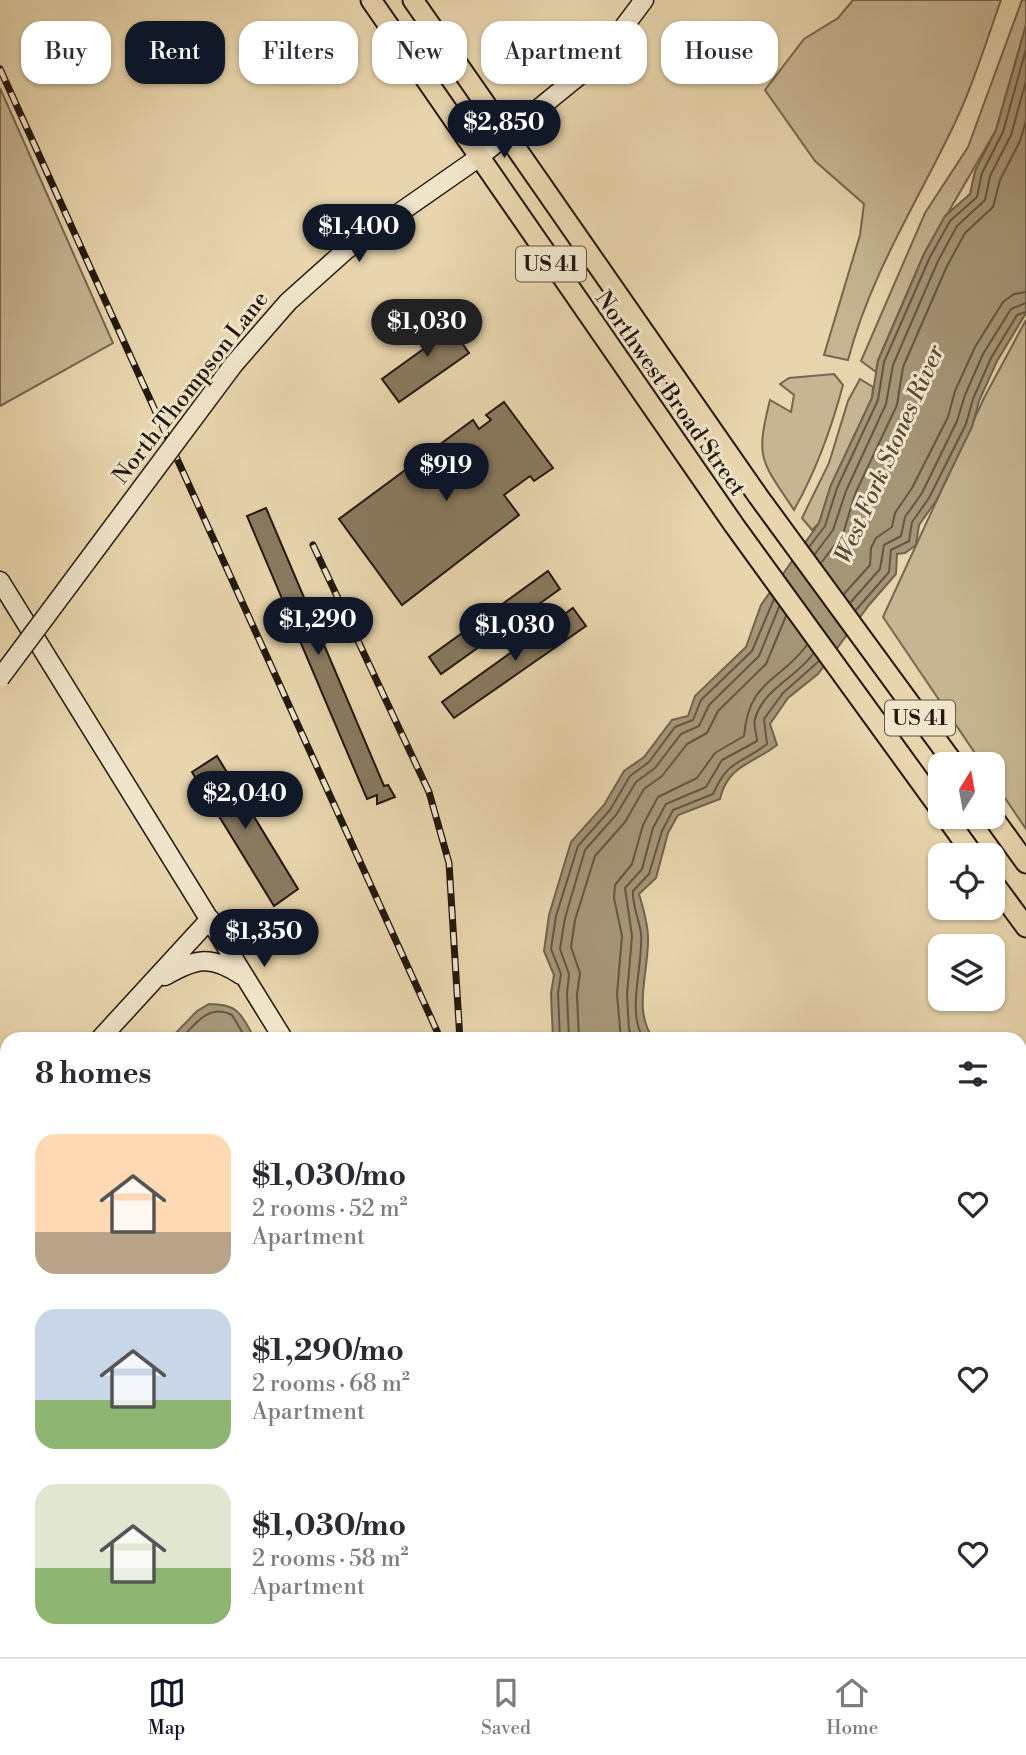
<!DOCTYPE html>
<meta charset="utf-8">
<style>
body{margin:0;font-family:"Libre Bodoni",serif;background:#f7f7f7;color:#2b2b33;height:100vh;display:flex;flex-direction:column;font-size:26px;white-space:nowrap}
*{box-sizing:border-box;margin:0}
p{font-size:23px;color:#7c7c81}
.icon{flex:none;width:38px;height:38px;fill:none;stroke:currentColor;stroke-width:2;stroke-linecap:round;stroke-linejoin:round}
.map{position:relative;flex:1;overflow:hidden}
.details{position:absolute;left:0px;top:1032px;width:1027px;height:625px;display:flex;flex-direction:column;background:#fff;border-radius:21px 21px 0 0;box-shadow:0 2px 5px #0004}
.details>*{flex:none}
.hud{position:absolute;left:21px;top:21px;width:985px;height:63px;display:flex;gap:14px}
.needle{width:46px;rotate:11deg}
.buttons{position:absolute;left:928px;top:752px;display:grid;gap:14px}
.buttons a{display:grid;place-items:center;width:77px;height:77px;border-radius:14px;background:#fff;box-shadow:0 2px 5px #0004;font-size:35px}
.price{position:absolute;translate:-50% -60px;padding:0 16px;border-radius:24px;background:#111827;color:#fff;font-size:23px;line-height:46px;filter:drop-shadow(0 2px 4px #0008)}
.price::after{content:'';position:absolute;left:50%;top:42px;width:21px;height:16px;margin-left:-10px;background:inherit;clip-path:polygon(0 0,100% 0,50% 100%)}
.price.current{background:#222;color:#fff}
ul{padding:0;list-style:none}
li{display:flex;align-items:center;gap:21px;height:175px;padding:0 35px}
li span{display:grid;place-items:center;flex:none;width:196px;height:140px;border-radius:21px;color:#555}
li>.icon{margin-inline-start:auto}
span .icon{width:84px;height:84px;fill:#fffc;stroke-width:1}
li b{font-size:30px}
h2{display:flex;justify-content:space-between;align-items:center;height:84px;padding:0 35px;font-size:30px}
.tag{padding:0 24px;border-radius:21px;background:#fff;box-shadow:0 2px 5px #0004;font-size:24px;line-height:63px}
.tag.current{background:#111827;color:#fff}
.menu{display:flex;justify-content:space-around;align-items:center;height:98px;border-top:2px solid #e1e1e2;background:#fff;font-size:19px;color:#7c7c81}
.menu a{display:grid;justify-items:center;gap:4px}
.menu .current{color:#111827}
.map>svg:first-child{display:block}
.green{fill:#c6b592;stroke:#746650;stroke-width:2}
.water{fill:#a59577;stroke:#71634d;stroke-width:2}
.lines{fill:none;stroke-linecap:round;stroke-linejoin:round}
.shore{stroke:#645642;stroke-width:2}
.building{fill:#897a60;stroke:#22180d;stroke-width:2}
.secondary-casing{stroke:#22180d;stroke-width:21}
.primary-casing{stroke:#22180d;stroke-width:23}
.secondary{stroke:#f0e4ca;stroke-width:18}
.primary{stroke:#e8d5ad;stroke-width:19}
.rail-casing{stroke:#22180d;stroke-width:7}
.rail{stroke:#f0e4ca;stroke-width:4.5;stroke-dasharray:13;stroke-linecap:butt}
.secondary-bridge-casing{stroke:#22180d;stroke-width:21;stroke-linecap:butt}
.secondary-bridge{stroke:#f0e4ca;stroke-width:18}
.labels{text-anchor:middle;stroke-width:6;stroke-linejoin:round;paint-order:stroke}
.shield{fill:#f0e4ca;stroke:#605546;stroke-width:2}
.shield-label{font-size:21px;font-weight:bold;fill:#22180d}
.street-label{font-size:23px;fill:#22180d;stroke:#f0e4ca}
.water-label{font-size:24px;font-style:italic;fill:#564a37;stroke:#f0e4ca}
</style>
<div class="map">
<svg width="1026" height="1657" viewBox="0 0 1026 1657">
<rect width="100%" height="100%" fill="#e8d5ad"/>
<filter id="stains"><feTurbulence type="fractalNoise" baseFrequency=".00286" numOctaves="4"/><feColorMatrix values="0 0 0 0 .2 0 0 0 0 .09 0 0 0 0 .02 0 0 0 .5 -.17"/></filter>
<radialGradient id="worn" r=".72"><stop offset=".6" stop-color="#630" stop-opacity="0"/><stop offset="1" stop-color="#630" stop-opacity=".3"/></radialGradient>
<!-- green -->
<path class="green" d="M 853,0 L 1001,0 C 985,45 971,92 949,135 C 912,211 870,277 848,360 L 824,355 L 860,235 L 864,204 L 815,161 L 765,90 L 804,39 L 838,18 Z
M 1022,0 L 1026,0 L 1026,25 L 996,130 L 924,254 L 878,360 L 876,372 L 861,361 L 925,213 L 968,147 Z
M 0,88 L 113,343 L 0,406 Z
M 1026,320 L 1026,829 L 992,779 L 992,765 L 983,765 L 883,617 L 984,398 Z
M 834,374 L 843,385 C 831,430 817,469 794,510 C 761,460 755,460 770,400 L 791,412 L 794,395 L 780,384 L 789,378 Z
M 860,379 L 873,387 L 872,398 L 831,485 L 819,523 L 812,530 L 802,518 L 829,463 L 848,401 Z"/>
<!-- water -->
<path class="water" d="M 1026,25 L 1026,313 L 997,361 L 979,401 L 972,427 L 936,501 L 919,525 L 916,545 L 905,553 L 897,554 L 896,574 L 869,605 L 818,674 L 788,698 L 770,724 L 777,745 C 751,765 728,765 720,799 L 678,815 L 668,833 L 656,878 L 639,894 C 643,908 648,923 648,938 C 649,970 632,1013 654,1039 L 553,1039 L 551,993 L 554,975 L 544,951 L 549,915 L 571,842 L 604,805 L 624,771 L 644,757 L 672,720 L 688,716 L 695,696 L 746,647 L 761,605 L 819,523 L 831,485 L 872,398 L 878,361 L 924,254 L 945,216 L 970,194 L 975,171 L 996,130 Z
M 209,1004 C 240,1004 241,1015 255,1039 L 170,1039 L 197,1011 Z
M 1020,1521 L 1026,1526 L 1026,1647 L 1020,1640 Z"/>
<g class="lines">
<!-- shore -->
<path class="shore" d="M 809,547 L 825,526 L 837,488 L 878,400 L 884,362 L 930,257 L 950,221 L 977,197 L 982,173 L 1003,132 L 1026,49
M 815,554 L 833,530 L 846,491 L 886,404 L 893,365 L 938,261 L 957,226 L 985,200 L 990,176 L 1011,135 L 1026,81
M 821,563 L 843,534 L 855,494 L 897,405 L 903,367 L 947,266 L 965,233 L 993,207 L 1000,180 L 1020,141 L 1026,121
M 844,594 L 870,565 L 871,548 L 876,538 L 892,527 L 895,513 L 912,488 L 948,417 L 955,391 L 975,347 L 1003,302 L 1014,294 L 1026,292
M 850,603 L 880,569 L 884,545 L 901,536 L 905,517 L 922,493 L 957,421 L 965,395 L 983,354 L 1011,309 L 1026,303
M 856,610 L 889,572 L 891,550 L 909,541 L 912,522 L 929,498 L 966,424 L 973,399 L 991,358 L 1017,315 L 1026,312
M 180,1040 C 195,1024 209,1003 232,1015 L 247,1040
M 560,1040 L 558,993 L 561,974 L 551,949 L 556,916 L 578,846 L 610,810 L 630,776 L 649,762 L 675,727 L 693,720 L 701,700 L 752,651 L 774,599
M 569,1040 L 567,994 L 569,974 L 560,949 L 565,918 L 585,850 L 616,815 L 636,782 L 655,768 L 681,734 L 699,726 L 709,705 L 759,656 L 779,607
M 579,1040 L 577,995 L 580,973 L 571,947 L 575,920 L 595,856 L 625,822 L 644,789 L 662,776 L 687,744 L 707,733 L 718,711 L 766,664 L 786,616
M 621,1040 L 617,994 L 622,936 L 614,898 L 615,885 L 632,864 L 643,825 L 658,797 L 697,778 L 715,753 L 744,736 C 749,679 779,683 807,645
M 634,1040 L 629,1030 L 627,995 L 632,936 L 625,888 L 642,869 L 653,828 L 666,804 L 706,787 L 722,760 L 757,741 C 757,734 753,727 755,719 C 763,689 797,677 813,654
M 645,1040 C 625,1016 644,963 641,933 C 639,920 632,904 633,891 L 649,874 L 662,831 L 673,810 L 713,794 C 729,758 739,766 767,744 L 764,719 L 783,693 L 819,661"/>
</g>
<!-- building -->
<path class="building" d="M 441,313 L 469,353 L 399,402 L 382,379 L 429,345 L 418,329 Z
M 504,402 L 553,468 L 534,481 L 530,476 L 504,495 L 519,515 L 402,605 L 339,519 L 473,420 L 479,429 L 491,420 L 486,415 Z
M 266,508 L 384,786 L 388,785 L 395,797 L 377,804 L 377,795 L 367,799 L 247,516 Z
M 548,571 L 560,589 L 441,674 L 429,657 Z
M 573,608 L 586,626 L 454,718 L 442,702 Z
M 217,756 L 298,889 L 274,906 L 192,772 Z
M 1020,1204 L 1026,1211 L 1026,1246 L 1020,1250 Z"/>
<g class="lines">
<!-- secondary casing -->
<g class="secondary-casing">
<path id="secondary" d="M 234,364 L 288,302 L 346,250 L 478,158 L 586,70 L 611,44 L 644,0
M 0,581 L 284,1040
M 165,976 C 196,958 211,955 241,975
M 99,1040 L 210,919
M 0,1086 L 7,1085
M 634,1650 L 637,1657"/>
</g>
<!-- primary casing -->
<g class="primary-casing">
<path id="primary" d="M 371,0 L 734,525 L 940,809
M 413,0 L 758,496 L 955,765
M 992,816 L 1026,863
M 946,817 L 974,856
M 992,881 L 1026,927"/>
</g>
<!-- secondary -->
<use href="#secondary" class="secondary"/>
<!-- primary -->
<use href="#primary" class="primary"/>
<!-- rail casing -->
<g class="rail-casing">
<path id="rail" d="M 0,69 L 441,1040
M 313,545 L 429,792 L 449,863 L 460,1040
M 718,1650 L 721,1657"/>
</g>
<!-- rail -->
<use href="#rail" class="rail"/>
<!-- secondary-bridge casing -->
<g class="secondary-bridge-casing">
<path id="secondary-bridge" d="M 0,678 L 234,364"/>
</g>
<!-- secondary-bridge -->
<use href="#secondary-bridge" class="secondary-bridge"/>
</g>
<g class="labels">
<!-- shield labels -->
<g class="shield">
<rect x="516" y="246.5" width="70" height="35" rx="5"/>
<rect x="885" y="700.5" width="70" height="35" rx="5"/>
</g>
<g class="shield-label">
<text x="551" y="271">US 41</text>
<text x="920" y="725">US 41</text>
</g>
<!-- street labels -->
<g class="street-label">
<text transform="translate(190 387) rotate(-52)" y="8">North Thompson Lane</text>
<text transform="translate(671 393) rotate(55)" y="8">Northwest Broad Street</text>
</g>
<!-- water labels -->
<g class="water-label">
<text transform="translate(889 454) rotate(-66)" y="8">West Fork Stones River</text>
</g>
</g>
<rect width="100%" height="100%" filter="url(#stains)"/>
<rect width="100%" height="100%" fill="url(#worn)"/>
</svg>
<div class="buttons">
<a><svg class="needle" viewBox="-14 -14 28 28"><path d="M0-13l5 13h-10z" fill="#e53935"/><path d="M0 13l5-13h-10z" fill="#7c7c81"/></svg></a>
<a><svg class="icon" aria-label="locate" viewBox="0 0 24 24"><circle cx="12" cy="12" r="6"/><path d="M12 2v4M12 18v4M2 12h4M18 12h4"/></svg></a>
<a><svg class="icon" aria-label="layers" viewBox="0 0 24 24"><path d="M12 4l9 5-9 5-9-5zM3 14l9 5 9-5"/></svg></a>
</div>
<b class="price" style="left:504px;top:160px">$2,850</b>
<b class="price" style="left:359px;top:264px">$1,400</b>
<b class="price current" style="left:427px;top:359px">$1,030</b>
<b class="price" style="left:446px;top:503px">$919</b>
<b class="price" style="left:318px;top:657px">$1,290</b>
<b class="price" style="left:515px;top:663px">$1,030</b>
<b class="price" style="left:245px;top:831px">$2,040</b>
<b class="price" style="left:264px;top:969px">$1,350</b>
<div class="hud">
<a class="tag">Buy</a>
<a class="tag current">Rent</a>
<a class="tag">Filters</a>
<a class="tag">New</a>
<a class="tag">Apartment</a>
<a class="tag">House</a>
</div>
<section class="details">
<h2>8 homes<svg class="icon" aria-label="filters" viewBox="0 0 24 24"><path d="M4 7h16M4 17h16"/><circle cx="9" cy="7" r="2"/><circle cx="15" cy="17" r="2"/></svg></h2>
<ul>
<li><span style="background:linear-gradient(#ffd9b3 70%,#b9a48a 0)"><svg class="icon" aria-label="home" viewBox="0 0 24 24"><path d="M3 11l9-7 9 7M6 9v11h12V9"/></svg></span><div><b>$1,030/mo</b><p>2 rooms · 52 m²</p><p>Apartment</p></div><svg class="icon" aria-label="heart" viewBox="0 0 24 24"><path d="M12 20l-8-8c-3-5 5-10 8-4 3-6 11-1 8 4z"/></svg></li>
<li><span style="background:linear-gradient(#c9d6e8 65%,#8fb573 0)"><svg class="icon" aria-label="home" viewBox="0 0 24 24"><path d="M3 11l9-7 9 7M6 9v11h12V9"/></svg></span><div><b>$1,290/mo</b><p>2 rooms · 68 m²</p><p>Apartment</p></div><svg class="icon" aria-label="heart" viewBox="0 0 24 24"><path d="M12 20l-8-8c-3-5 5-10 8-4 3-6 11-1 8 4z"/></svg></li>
<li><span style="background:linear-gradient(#dfe7d0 60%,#8fb573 0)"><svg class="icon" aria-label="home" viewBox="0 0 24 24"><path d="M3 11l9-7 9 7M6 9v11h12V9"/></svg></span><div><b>$1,030/mo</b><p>2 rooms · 58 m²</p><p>Apartment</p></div><svg class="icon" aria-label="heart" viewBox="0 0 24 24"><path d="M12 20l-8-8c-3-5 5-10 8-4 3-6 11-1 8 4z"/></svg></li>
</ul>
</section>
</div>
<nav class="menu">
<a class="current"><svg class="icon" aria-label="map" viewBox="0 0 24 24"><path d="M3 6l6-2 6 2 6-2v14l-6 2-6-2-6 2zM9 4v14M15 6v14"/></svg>Map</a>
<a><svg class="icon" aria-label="saved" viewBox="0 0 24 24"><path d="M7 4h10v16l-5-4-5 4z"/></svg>Saved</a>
<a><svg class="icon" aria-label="home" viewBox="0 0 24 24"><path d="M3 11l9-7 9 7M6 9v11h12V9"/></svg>Home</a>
</nav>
